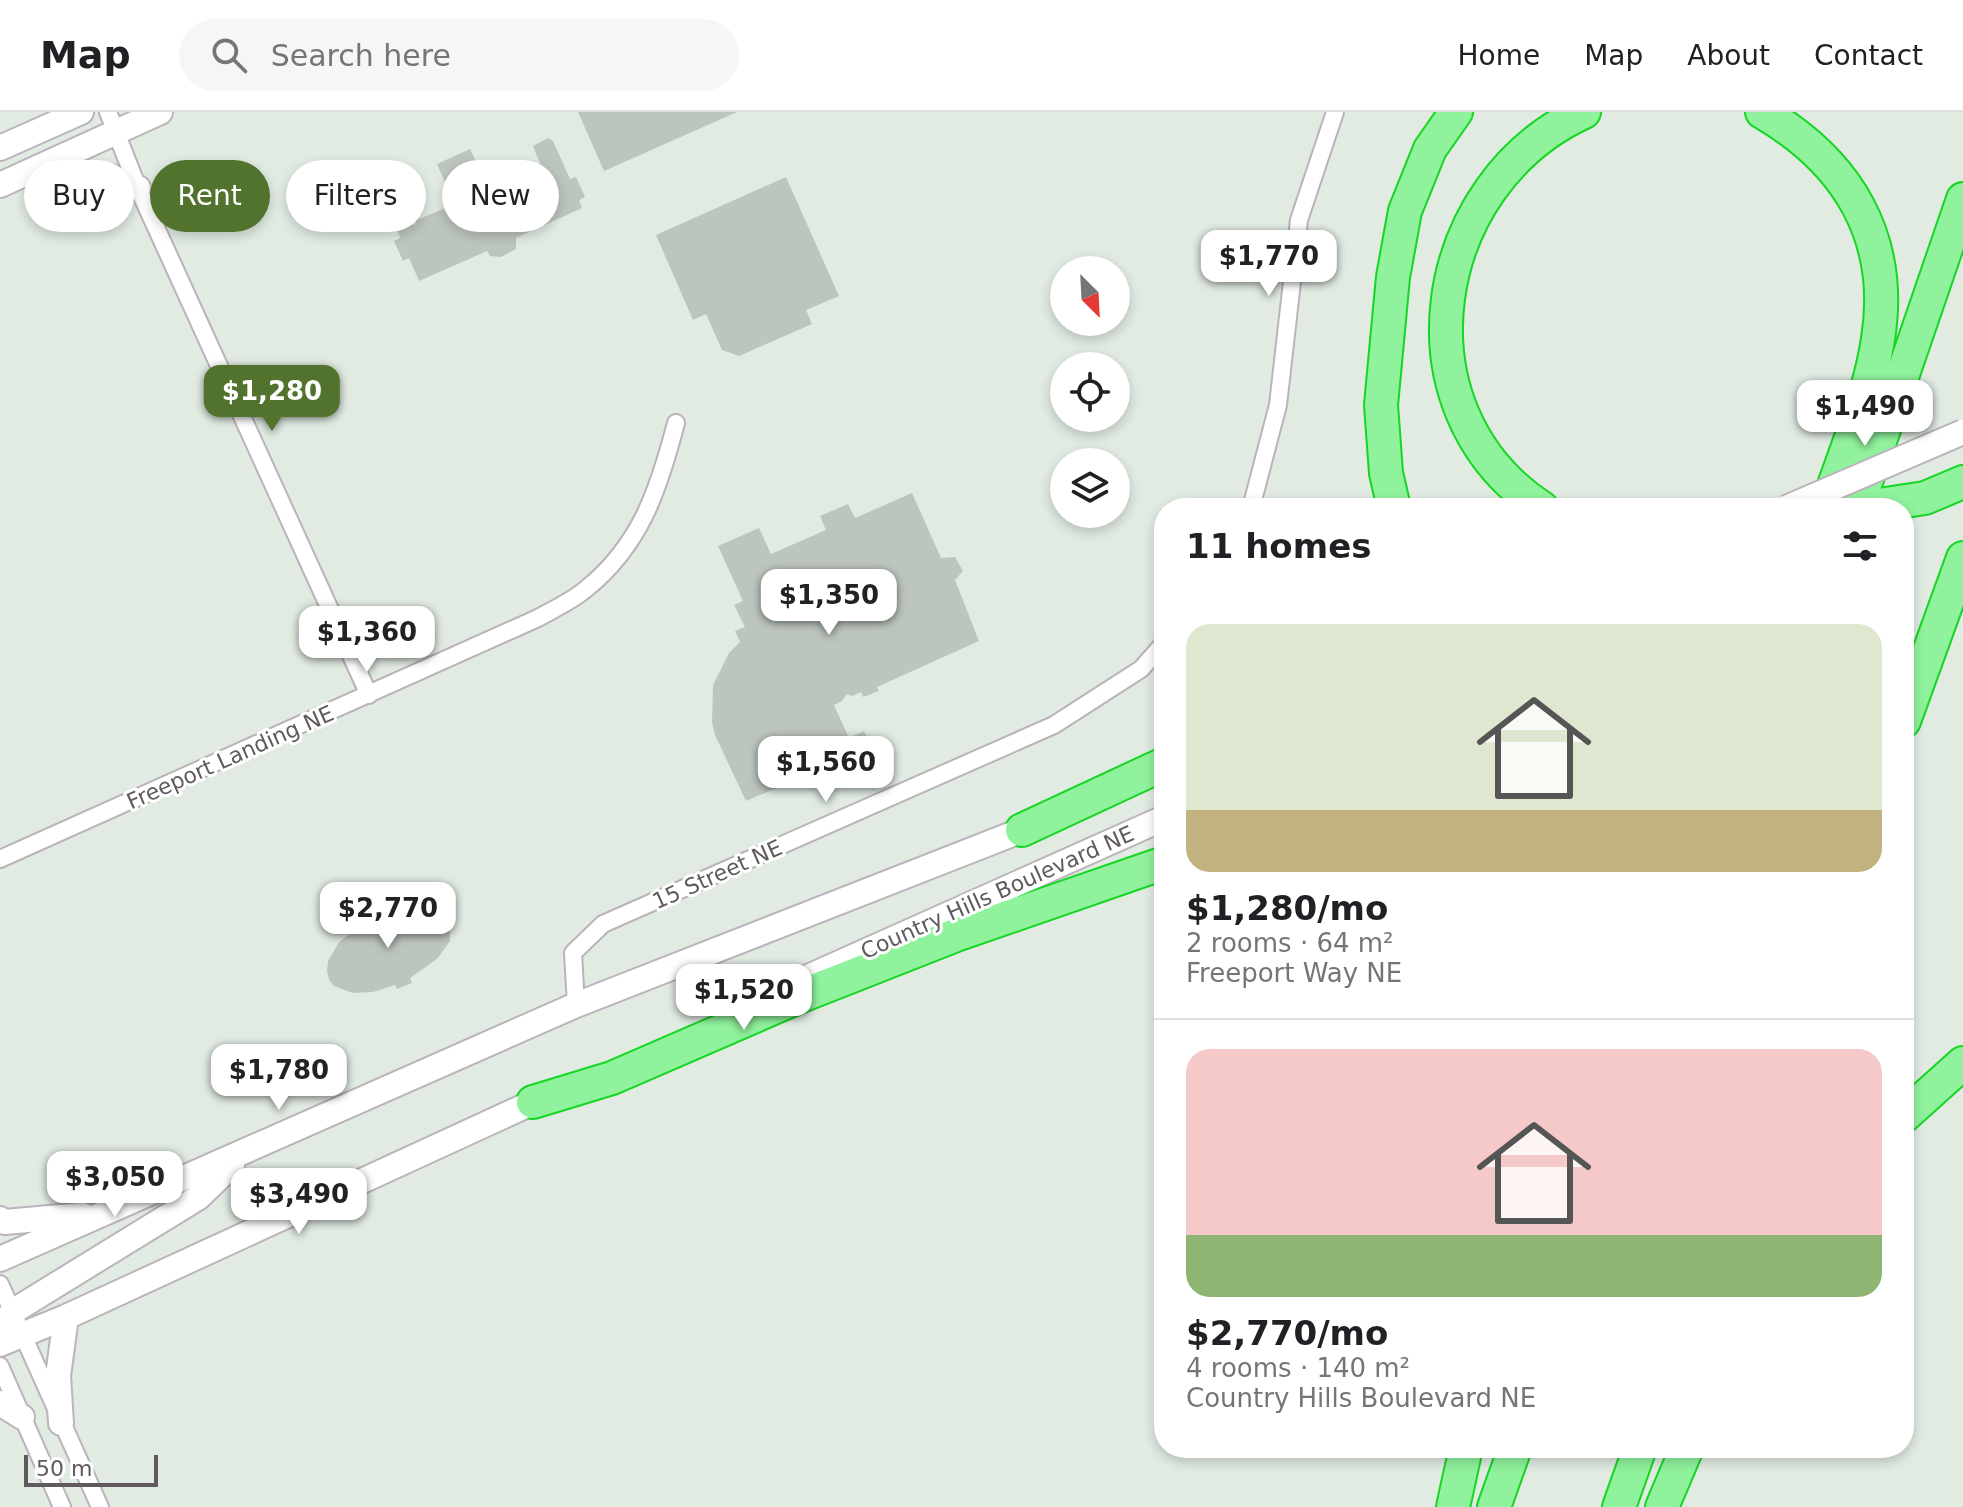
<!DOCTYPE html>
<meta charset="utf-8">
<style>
body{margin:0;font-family:"DejaVu Sans",sans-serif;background:#f6f6f6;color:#202124;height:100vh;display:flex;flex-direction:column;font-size:30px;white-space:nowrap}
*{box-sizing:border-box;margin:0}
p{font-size:26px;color:#757577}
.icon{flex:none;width:44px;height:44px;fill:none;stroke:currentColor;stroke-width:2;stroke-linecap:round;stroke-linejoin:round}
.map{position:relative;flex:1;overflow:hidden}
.side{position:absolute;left:1154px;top:386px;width:760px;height:960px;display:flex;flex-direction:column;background:#fff;border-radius:32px;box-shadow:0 4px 12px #0003}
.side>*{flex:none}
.top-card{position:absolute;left:24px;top:48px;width:760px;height:72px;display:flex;gap:16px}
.needle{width:52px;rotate:156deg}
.controls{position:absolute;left:1050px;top:144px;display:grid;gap:16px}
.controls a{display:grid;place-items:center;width:80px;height:80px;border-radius:50%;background:#fff;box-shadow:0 4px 12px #0003;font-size:40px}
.scale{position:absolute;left:24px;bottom:20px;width:134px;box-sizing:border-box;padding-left:8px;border:4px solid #605960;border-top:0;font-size:22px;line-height:28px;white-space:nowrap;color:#605960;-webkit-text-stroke:6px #fff;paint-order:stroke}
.price{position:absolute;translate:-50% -68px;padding:0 18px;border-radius:16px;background:#fff;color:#222;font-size:26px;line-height:52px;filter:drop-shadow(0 2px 4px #0008)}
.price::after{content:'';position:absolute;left:50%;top:48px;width:24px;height:18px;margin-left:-12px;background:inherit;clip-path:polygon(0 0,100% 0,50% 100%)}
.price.active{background:#52732e;color:#fff}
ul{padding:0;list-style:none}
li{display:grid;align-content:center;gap:16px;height:424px;padding:0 32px}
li+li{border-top:2px solid #e0e0e0}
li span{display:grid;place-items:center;height:248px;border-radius:24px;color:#555}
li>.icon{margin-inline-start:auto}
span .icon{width:144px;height:144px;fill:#fffc;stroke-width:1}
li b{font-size:34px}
h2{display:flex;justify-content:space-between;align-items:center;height:96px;padding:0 32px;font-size:34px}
.chip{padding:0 28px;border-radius:36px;background:#fff;box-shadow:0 4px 12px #0003;font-size:28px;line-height:72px}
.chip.active{background:#52732e;color:#fff}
header{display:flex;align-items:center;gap:48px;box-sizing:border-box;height:112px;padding:0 40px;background:#fff;border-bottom:2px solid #e0e0e0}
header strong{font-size:38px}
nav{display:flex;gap:44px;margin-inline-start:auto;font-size:28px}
.search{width:560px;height:72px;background:#f6f6f6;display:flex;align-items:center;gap:20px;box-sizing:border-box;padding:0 28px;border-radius:44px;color:#757577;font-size:30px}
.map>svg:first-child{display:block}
.building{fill:#bdc6be}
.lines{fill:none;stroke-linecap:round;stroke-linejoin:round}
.street-casing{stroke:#bab3ba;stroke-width:20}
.secondary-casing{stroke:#bcb4bc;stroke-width:28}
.highway-casing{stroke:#15d623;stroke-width:36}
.street{stroke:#fff;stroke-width:16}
.secondary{stroke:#fff;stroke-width:24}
.highway{stroke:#90f29d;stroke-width:32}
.secondary-bridge-casing{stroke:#bcb4bc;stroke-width:28;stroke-linecap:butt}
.secondary-bridge{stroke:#fff;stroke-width:24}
.labels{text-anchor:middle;stroke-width:6;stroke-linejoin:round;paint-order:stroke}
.street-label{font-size:22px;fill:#605960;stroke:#fff}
</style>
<header>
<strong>Map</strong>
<div class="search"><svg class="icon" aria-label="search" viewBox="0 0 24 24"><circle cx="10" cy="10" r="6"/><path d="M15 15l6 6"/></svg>Search here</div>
<nav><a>Home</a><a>Map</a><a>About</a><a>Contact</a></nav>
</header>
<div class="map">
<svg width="1963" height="1395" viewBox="0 0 1963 1395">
<rect width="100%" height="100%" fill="#e1ebe2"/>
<!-- building -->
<path class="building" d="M 578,0 L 737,0 L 604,59 Z
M 548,26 L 553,29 L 570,67 L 576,65 L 585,85 L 579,88 L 582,96 L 516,126 L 516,137 L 501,145 L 490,144 L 487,139 L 419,169 L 409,146 L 403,149 L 394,129 L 400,126 L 397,117 L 416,112 L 415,109 L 454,92 L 455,95 L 465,91 L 464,88 L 493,75 L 495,78 L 505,74 L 503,70 L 541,54 L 533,34 Z
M 470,37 L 486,71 L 452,86 L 437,52 Z
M 786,65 L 839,184 L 806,198 L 812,212 L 739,244 L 722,238 L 706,202 L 693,208 L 656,123 Z
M 912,381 L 941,446 L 955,445 L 963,459 L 955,468 L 979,529 L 877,575 L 879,579 L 863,585 L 861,580 L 852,584 L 847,582 L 842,589 L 834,593 L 849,626 L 864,619 L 872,635 L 746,689 L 715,623 L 712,610 L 713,573 L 729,541 L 740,530 L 735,519 L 745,515 L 734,493 L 743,489 L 718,434 L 759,416 L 771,442 L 826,418 L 820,404 L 848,392 L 855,406 Z
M 414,796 L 436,799 L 450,813 L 450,829 L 437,847 L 410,866 L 412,871 L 397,877 L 395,873 L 373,880 L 353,881 L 334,874 L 329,868 L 327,859 L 328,849 L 339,830 L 366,810 L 364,806 L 380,799 L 382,803 Z"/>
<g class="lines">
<!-- street casing -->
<g class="street-casing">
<path id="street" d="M 108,0 L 138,76 L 369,583
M 1251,396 L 1278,293 L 1299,108 L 1335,0
M 0,747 L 538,506 C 554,497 572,489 586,477 C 641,433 659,376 676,311
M 576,893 L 573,841 L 603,812 L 1054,613 L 1141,557 L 1164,531
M 0,1172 L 100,1395
M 0,1254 L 62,1395"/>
</g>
<!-- secondary casing -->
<g class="secondary-casing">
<path id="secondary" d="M 0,36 L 81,0
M 41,55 L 111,65 L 138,76
M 0,73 L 160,0
M 797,870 L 1164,706
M 0,1107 L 5,1110 L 83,1103
M 0,1147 L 576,893 L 1038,712
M 0,1221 L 12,1200 L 199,1085 L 232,1053
M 0,1232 L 66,1205 L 549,983
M 0,1291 L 22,1305
M 61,1311 L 58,1264 L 66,1205"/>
</g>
<!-- highway casing -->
<g class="highway-casing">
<path id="highway" d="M 1762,0 C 1848,50 1894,126 1878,227 C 1870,282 1844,343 1826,396
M 1866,395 L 1925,386 L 1963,370
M 1394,396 L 1386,361 L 1381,293 L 1393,165 L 1405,99 L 1430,37 L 1456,0
M 1542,396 C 1391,297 1428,71 1584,0
M 1857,396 L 1963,87
M 1904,609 L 1963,446
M 1022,718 L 1164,652
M 533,990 L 612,966 L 801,884 L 956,823 L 1164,751
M 1904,1004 L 1963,951
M 1453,1395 L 1466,1336
M 1494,1395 L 1515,1336
M 1619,1395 L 1640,1336
M 1662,1395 L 1687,1336"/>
</g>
<!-- street -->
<use href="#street" class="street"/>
<!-- secondary -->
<use href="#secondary" class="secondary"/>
<!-- highway -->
<use href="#highway" class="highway"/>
<!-- secondary-bridge casing -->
<g class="secondary-bridge-casing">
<path id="secondary-bridge" d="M 1786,396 L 1963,320"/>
</g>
<!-- secondary-bridge -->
<use href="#secondary-bridge" class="secondary-bridge"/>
</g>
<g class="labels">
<!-- street labels -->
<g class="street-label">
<text transform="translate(230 645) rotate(-24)" y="8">Freeport Landing NE</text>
<text transform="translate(717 762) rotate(-24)" y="8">15 Street NE</text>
<text transform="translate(997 780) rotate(-24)" y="8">Country Hills Boulevard NE</text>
</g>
</g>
</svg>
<div class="controls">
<a><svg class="needle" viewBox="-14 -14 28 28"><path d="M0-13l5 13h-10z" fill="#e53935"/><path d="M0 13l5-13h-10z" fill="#757577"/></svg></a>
<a><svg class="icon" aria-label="locate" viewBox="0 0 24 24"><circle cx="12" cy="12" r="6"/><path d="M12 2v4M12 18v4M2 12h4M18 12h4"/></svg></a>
<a><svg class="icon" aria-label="layers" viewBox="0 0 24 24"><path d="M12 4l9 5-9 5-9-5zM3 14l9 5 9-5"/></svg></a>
</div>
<div class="scale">50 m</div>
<b class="price" style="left:1269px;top:186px">$1,770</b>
<b class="price active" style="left:272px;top:321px">$1,280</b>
<b class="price" style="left:1865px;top:336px">$1,490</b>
<b class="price" style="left:829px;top:525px">$1,350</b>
<b class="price" style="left:367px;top:562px">$1,360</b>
<b class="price" style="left:826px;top:692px">$1,560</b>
<b class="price" style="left:388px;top:838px">$2,770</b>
<b class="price" style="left:744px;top:920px">$1,520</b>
<b class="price" style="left:279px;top:1000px">$1,780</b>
<b class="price" style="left:115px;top:1107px">$3,050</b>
<b class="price" style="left:299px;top:1124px">$3,490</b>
<div class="top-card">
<a class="chip">Buy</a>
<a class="chip active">Rent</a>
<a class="chip">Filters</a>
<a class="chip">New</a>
</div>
<section class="side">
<h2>11 homes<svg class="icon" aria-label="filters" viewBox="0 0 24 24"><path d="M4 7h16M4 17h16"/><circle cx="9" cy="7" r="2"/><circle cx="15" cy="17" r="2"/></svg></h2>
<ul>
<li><span style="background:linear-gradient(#dfe7d0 75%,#c2b280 0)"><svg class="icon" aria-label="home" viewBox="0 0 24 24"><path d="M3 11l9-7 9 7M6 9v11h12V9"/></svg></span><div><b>$1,280/mo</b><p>2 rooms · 64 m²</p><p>Freeport Way NE</p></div></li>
<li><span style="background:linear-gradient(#f6c9c9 75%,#8fb573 0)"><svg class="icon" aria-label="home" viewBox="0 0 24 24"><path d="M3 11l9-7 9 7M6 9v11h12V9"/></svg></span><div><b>$2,770/mo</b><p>4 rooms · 140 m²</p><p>Country Hills Boulevard NE</p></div></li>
</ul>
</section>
</div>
